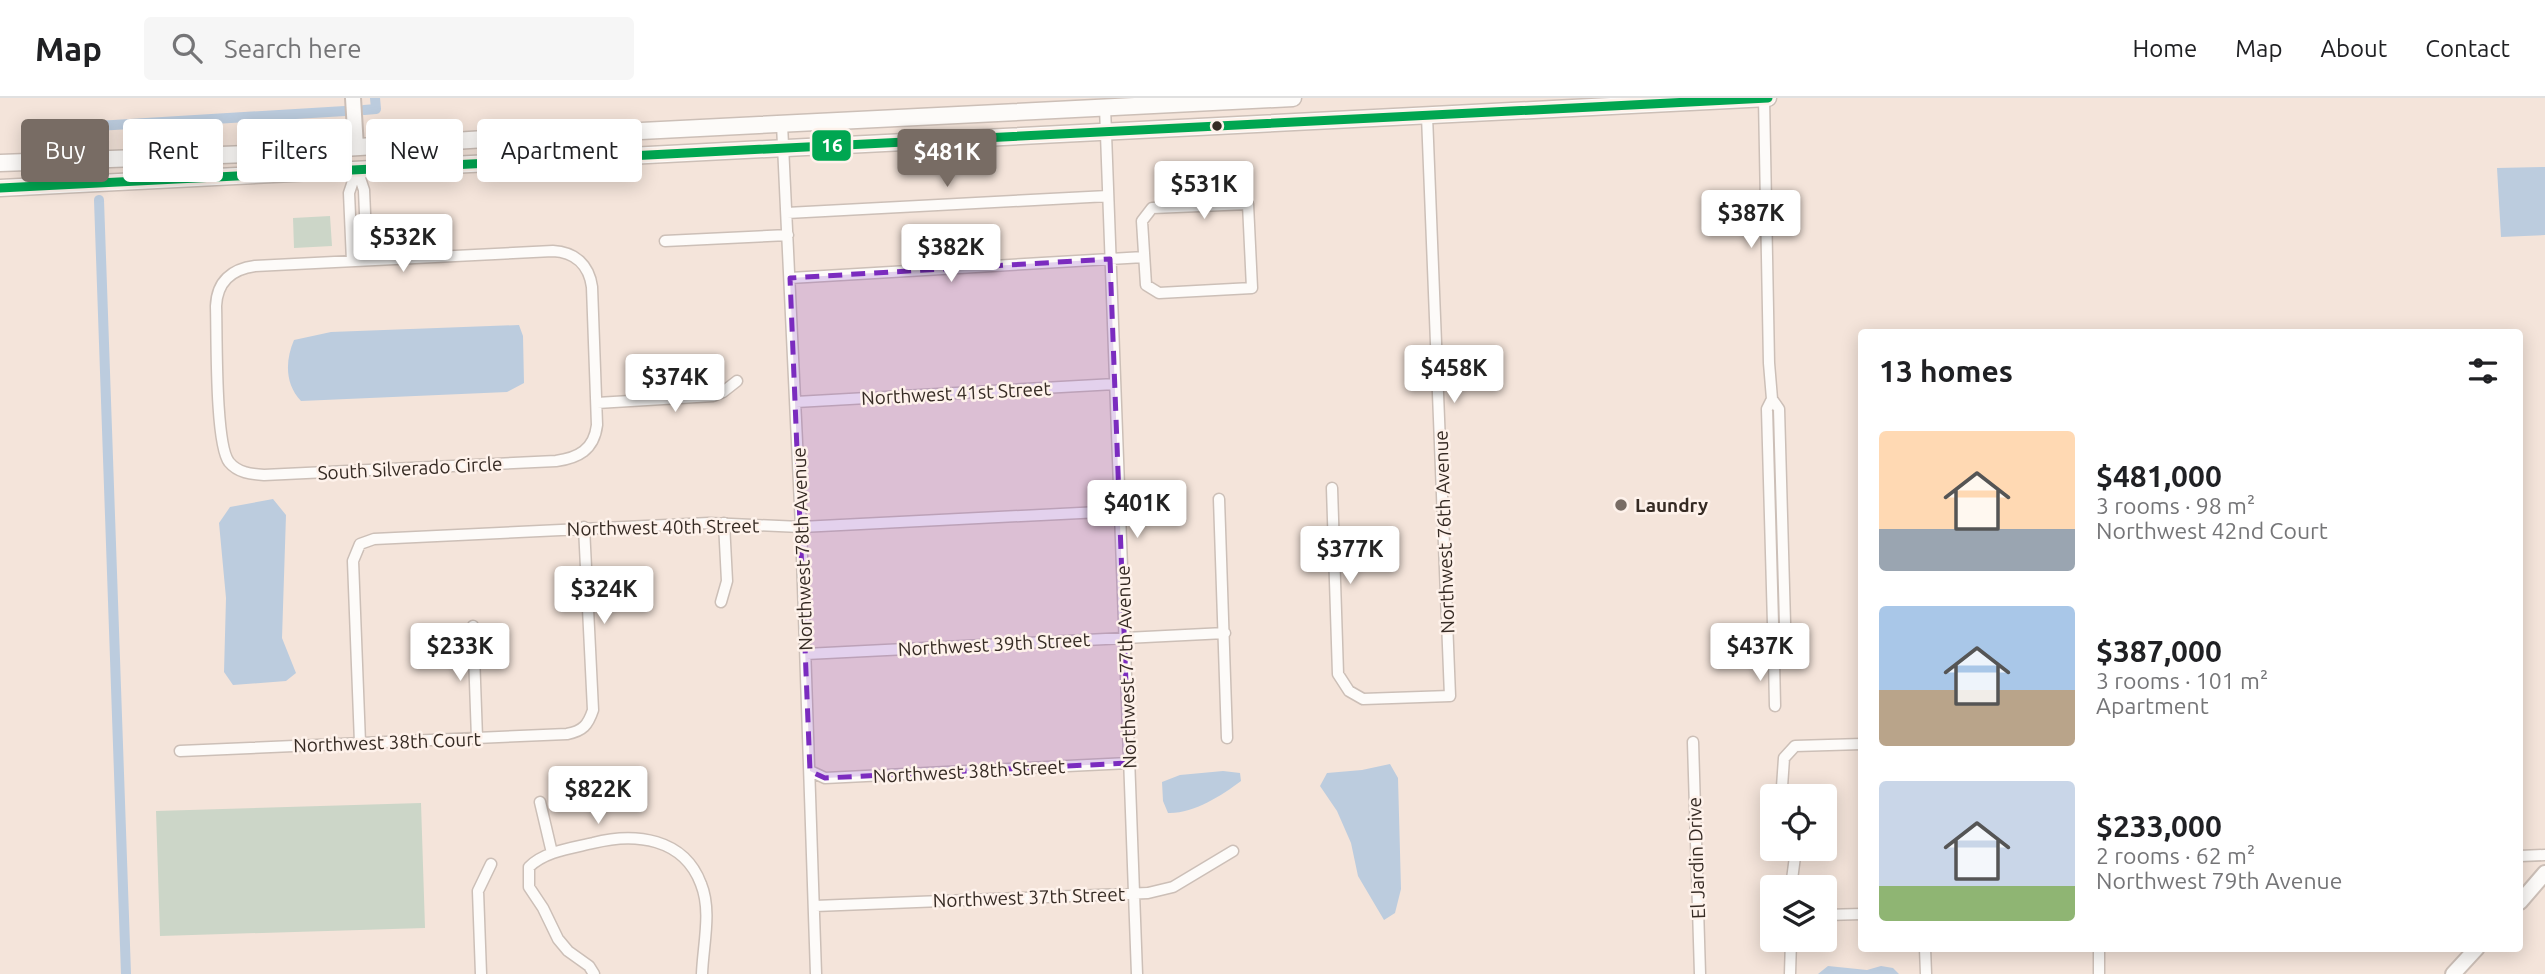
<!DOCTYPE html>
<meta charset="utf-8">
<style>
body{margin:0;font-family:Ubuntu,sans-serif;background:#f6f6f6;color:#202124;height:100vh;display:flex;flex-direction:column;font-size:26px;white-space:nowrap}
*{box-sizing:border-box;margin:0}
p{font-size:23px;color:#757577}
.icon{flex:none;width:38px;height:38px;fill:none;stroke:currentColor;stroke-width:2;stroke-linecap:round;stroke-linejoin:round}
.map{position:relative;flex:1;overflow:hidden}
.side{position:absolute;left:1858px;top:231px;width:665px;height:623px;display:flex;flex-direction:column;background:#fff;border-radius:7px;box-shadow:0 4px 18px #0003}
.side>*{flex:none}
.hud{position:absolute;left:21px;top:21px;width:665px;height:63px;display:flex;gap:14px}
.tools{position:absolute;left:1760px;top:686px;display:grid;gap:14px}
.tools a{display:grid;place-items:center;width:77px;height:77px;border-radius:7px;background:#fff;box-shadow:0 4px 18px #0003;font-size:35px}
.price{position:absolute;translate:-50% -60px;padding:0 16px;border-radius:7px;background:#fff;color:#222;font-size:23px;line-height:46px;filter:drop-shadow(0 2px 4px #0008)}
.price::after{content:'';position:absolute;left:50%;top:42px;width:21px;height:16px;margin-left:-10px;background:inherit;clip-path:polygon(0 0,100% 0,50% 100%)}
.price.selected{background:#786c64;color:#fff}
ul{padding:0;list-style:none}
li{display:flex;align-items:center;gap:21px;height:175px;padding:0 21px}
li span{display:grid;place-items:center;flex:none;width:196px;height:140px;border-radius:7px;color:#555}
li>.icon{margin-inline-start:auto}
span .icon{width:84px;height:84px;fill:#fffc;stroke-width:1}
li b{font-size:30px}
h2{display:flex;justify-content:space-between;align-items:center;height:84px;padding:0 21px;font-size:30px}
.tag{padding:0 24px;border-radius:7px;background:#fff;box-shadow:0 4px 18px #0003;font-size:24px;line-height:63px}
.tag.selected{background:#786c64;color:#fff}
header{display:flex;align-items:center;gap:42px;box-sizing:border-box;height:98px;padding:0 35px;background:#fff;border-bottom:2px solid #e0e0e0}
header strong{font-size:33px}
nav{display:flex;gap:38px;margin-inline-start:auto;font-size:24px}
.search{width:490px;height:63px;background:#f6f6f6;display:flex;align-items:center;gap:18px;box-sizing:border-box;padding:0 24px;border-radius:7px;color:#757577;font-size:26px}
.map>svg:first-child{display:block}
.green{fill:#ccd6c8}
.water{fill:#bcccde}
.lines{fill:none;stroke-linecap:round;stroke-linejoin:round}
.canal{stroke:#bcccde;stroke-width:10}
.street-casing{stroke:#ccbfb7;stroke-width:13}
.secondary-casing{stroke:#ccbfb7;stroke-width:18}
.primary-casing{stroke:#ccbfb7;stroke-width:19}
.street{stroke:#fdfbf9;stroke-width:10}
.secondary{stroke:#fdfbf9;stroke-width:14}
.primary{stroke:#fdfbf9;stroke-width:16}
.bus-1-casing{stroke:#fef2eb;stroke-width:14}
.bus-1{stroke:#00a651;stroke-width:9}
.marked{fill:#7b2cbf;fill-opacity:0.2;stroke:#7b2cbf;stroke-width:5;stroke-dasharray:14 9;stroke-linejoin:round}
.bus-dot{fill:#362b24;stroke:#fef2eb;stroke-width:2.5}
.poi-dot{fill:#786c64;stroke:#fef2eb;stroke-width:2.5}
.labels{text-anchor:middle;stroke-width:5;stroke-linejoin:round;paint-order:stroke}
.street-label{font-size:19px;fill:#362b24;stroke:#fef2eb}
.poi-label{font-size:19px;font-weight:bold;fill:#362b24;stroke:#fef2eb;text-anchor:start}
.line-badge{stroke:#fef2eb;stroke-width:2.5}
.badge-label{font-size:19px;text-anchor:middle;font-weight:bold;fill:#fff}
</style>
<header>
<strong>Map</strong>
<div class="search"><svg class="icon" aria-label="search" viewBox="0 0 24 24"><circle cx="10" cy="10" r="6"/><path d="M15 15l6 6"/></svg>Search here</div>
<nav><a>Home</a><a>Map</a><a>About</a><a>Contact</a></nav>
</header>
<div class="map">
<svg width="2545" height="876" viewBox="0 0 2545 876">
<rect width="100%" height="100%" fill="#f4e4da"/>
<!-- green -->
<path class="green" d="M 330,118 L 332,148 L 294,150 L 293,120 Z
M 421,705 L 425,830 L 160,838 L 156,713 Z"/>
<!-- water -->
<path class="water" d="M 2545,69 L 2545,137 L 2501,139 L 2497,70 Z
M 519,227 L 523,238 L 524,285 L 507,294 L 301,303 C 285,286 285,263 294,242 L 331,234 Z
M 273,401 L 286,417 L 282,540 L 296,575 L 286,583 L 233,587 L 224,574 L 226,500 L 219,425 L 230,409 Z
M 1390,666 L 1398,680 L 1401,791 L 1395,815 L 1384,822 L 1358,778 L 1351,745 L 1337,713 L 1320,688 L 1327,675 L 1362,672 Z
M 1223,673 L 1240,675 L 1241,683 C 1221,698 1193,716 1168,715 L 1163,703 L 1162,684 L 1180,677 Z
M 1828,868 L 1867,872 L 1881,868 L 1893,870 L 1899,876 L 1818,876 Z"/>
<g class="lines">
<!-- canal -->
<path class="canal" d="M 364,12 L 376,11 L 375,0
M 97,36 L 97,28 L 345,13
M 99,102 L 126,876"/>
<!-- street casing -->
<g class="street-casing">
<path id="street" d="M 1764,0 L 1769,265 L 1772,301
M 1105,9 L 1137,876
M 782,26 L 801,429 L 816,876
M 357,71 L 364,92 L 367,162
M 1248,106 L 1252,190 L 1159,195 L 1146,187 L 1142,123 L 1152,110 Z
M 787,115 L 1108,98
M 665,143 L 788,137
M 553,153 C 575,154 589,167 592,189 L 597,327 C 594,352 578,360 556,363 L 264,377 C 251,376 238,375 229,364 C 215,346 217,237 216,208 C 217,183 232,171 255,168 Z
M 352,163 L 349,95 L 357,71
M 790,180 L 1144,159
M 1772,301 L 1779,311 L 1786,561 L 1774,562 L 1767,311 Z
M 796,304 L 1115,286
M 597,305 L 713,298 L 723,294 L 737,283
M 1332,390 L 1338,576 L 1349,593 L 1363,601 L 1450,598 L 1427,18
M 1219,401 L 1227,640
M 721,504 L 727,483 L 724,425
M 473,528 L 477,640
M 806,556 L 1225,535
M 1774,562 L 1775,608
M 1693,644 L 1700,876
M 360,645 L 353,463 L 360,446 L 374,441 L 709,425 L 801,429 L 1120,413
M 180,653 L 567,636 C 583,633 588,627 593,612 L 584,429
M 810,673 L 825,680 L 1129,665
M 1790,698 L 1782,689 L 1784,660 L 1795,648 L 1862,646
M 540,704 L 552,755
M 2520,758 L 2545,757
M 1791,789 L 1796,751
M 815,808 L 1148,795 L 1173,789 L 1233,753
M 1825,817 L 1862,816
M 1925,850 L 1926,876
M 2099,850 L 2099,876
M 481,876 L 478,793 L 491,766
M 594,876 L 589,868 L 568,853 L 558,841 L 543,810 L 529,789 L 529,769 C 545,753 572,750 593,745 C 635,734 684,740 701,786 C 712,813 703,847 702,876
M 1790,876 L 1791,842"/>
</g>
<!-- secondary casing -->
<g class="secondary-casing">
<path id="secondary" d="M 353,0 L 356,49
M 2520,804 L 2545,775
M 2453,876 L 2477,850"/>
</g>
<!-- primary casing -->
<g class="primary-casing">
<path id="primary" d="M 0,65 L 248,56 L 501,40 L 1293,0
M 0,90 L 1768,0"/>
</g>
<!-- street -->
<use href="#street" class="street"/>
<!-- secondary -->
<use href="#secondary" class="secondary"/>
<!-- primary -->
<use href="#primary" class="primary"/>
<!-- bus-1 casing -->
<g class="bus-1-casing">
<path id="bus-1" d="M 0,90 L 1768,0"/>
</g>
<!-- bus-1 -->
<use href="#bus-1" class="bus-1"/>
</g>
<!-- marked area -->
<path class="marked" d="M 1110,161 L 1129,665 L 825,680 L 810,673 L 790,180 Z"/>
<!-- markers -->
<circle class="bus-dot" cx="1217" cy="28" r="6"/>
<circle class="poi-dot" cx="1621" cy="407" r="7"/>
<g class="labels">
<!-- street labels -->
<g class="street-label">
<text transform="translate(956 295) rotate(-3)" y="7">Northwest 41st Street</text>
<text transform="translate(410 370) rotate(-3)" y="7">South Silverado Circle</text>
<text transform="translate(663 429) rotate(-1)" y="7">Northwest 40th Street</text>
<text transform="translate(1444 434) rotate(-92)" y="7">Northwest 76th Avenue</text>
<text transform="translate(802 451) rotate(-92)" y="7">Northwest 78th Avenue</text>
<text transform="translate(994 546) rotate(-3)" y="7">Northwest 39th Street</text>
<text transform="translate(1126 569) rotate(-92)" y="7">Northwest 77th Avenue</text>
<text transform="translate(387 644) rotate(-2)" y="7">Northwest 38th Court</text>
<text transform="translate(969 673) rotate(-3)" y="7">Northwest 38th Street</text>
<text transform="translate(1696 760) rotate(-92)" y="7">El Jardin Drive</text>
<text transform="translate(1029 799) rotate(-2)" y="7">Northwest 37th Street</text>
</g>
<!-- poi labels -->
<g class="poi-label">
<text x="1635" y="414">Laundry</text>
</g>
</g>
<rect class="line-badge" x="811" y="31" width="41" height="33" rx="7" fill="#00a651"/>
<g class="badge-label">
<text x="832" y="54">16</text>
</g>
</svg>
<div class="tools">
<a><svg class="icon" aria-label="locate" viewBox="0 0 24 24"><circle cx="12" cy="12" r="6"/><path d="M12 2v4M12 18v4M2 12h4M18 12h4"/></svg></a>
<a><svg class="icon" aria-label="layers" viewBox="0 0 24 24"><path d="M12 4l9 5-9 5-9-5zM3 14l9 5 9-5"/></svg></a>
</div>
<b class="price selected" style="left:947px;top:91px">$481K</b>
<b class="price" style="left:1204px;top:123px">$531K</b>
<b class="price" style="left:1751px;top:152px">$387K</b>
<b class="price" style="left:403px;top:176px">$532K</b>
<b class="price" style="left:951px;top:186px">$382K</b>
<b class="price" style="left:1454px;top:307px">$458K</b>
<b class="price" style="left:675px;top:316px">$374K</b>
<b class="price" style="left:1137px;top:442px">$401K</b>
<b class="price" style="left:1350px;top:488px">$377K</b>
<b class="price" style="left:604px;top:528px">$324K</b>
<b class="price" style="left:460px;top:585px">$233K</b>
<b class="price" style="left:1760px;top:585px">$437K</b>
<b class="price" style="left:598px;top:728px">$822K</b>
<div class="hud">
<a class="tag selected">Buy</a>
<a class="tag">Rent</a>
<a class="tag">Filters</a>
<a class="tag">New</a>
<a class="tag">Apartment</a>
</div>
<section class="side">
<h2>13 homes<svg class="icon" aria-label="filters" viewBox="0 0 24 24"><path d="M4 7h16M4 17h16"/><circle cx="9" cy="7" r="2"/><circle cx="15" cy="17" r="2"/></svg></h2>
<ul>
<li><span style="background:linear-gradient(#ffd9b3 70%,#9aa5b1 0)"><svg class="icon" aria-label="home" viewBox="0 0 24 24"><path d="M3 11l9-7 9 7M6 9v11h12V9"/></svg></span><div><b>$481,000</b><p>3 rooms · 98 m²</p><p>Northwest 42nd Court</p></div></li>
<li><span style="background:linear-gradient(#a9c7e8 60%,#b9a48a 0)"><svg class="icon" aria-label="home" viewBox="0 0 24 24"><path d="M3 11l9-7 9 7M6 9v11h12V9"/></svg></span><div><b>$387,000</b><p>3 rooms · 101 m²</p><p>Apartment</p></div></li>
<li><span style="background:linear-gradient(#c9d6e8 75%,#8fb573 0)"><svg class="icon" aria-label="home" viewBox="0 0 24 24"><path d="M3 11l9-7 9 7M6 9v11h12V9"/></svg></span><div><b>$233,000</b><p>2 rooms · 62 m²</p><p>Northwest 79th Avenue</p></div></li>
</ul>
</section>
</div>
